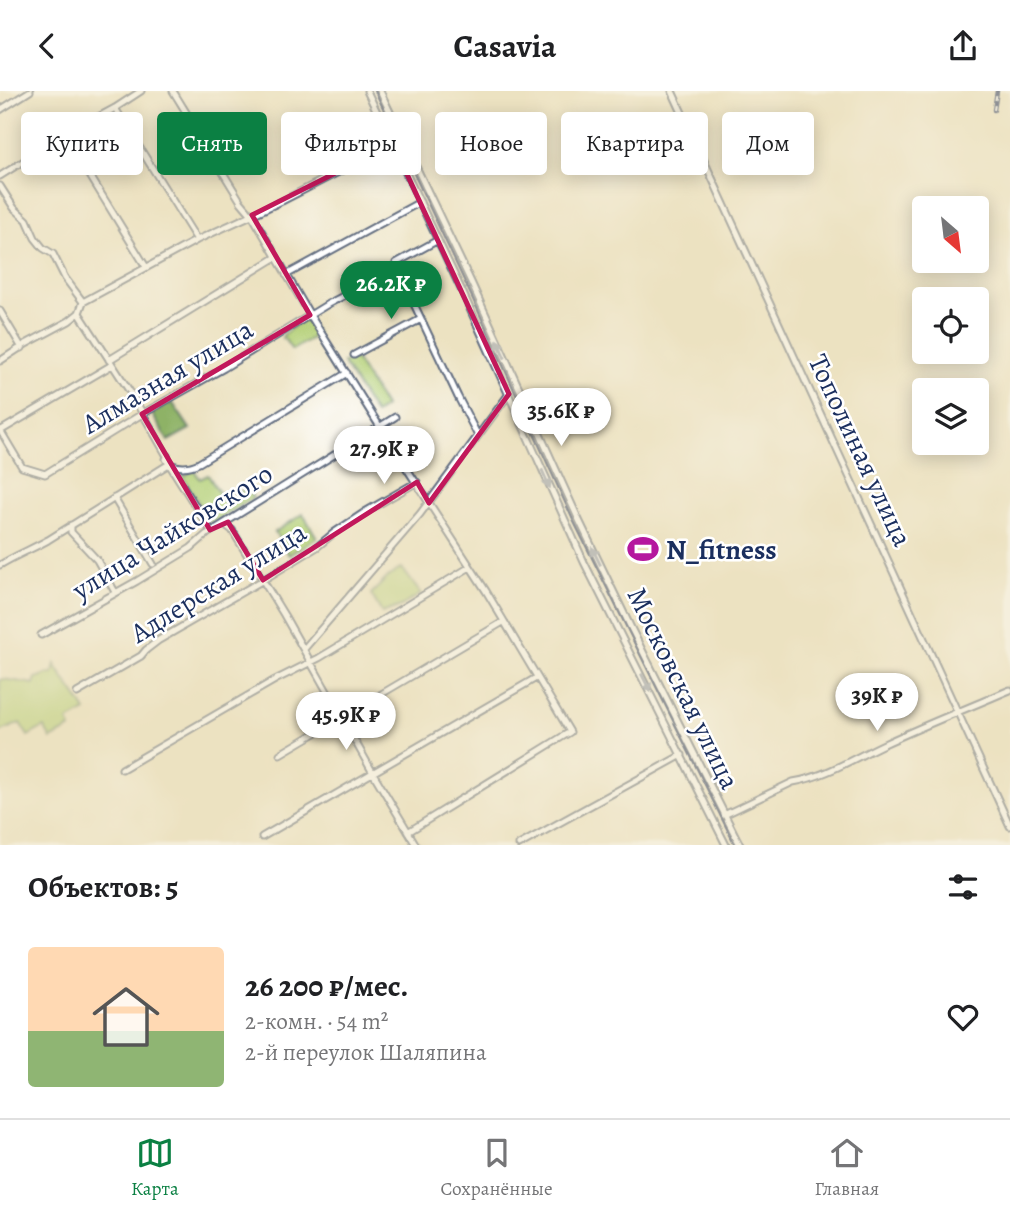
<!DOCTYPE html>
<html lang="ru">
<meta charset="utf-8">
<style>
body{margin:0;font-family:Alegreya,serif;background:#f2f2f2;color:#202124;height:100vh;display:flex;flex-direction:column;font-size:26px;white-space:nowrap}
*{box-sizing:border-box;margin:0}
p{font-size:23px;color:#757577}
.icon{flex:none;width:38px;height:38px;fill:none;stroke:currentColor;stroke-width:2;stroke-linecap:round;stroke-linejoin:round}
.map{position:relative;height:754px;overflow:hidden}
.side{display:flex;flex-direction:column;background:#fff;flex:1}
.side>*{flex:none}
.guide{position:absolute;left:21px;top:21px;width:970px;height:63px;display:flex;gap:14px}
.needle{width:46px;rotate:152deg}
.controls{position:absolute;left:912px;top:105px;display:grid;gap:14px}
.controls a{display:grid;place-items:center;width:77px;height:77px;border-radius:7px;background:#fff;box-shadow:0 4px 18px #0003;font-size:35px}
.price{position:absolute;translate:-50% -60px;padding:0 16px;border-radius:24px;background:#fff;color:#222;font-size:23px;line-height:46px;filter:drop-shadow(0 2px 4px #0008)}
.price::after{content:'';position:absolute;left:50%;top:42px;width:21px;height:16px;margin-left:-10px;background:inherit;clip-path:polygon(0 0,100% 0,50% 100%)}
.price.current{background:#0b8043;color:#fff}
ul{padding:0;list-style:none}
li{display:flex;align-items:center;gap:21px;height:175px;padding:0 28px}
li+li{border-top:2px solid #e0e0e0}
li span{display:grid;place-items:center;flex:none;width:196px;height:140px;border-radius:7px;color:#555}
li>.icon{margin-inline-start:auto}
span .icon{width:84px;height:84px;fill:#fffc;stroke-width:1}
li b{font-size:30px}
h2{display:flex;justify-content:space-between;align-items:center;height:84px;padding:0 28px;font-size:30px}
.pill{padding:0 24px;border-radius:7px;background:#fff;box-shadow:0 4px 18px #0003;font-size:24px;line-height:63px}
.pill.current{background:#0b8043;color:#fff}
header{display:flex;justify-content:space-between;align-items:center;height:91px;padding:0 28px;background:#fff;font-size:32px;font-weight:700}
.menu{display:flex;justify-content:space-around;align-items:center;height:98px;border-top:2px solid #e0e0e0;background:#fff;font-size:19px;color:#757577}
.menu a{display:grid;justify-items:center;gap:4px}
.menu .current{color:#0b8043}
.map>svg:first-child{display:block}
.green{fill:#b3cf75;stroke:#677f6a;stroke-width:2}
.forest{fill:#8eb266;stroke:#547062;stroke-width:2}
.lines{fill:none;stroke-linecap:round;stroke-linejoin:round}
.minor-casing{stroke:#646e81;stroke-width:9}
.minor{stroke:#fff;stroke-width:5}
.tram{stroke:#1b2f5e;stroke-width:2}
.rail-casing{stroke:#1b2f5e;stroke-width:4.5}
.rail{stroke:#fff;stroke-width:2;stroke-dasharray:5;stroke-linecap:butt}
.oneway{fill:#8d97ae}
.marked{fill:none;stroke:#c2185b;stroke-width:5;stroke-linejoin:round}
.labels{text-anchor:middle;stroke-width:5;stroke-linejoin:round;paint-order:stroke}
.street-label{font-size:28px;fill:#1b2f5e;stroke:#fff}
.poi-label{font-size:28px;font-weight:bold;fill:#1b2f5e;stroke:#fff;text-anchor:start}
</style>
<header><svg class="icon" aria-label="back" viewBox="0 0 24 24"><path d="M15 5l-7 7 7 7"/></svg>Casavia<svg class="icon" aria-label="share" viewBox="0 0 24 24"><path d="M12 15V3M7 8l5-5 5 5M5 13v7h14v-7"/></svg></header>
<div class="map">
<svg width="1010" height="754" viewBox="0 0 1010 754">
<rect width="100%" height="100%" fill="#fff"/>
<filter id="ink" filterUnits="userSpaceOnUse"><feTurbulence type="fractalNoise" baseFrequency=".0143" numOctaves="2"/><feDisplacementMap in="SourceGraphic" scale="14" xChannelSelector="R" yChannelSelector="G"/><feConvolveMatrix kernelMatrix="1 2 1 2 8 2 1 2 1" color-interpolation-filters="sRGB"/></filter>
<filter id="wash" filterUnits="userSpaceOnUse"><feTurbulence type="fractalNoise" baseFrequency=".00686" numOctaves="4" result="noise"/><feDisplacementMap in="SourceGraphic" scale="28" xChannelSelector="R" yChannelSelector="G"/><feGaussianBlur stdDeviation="1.57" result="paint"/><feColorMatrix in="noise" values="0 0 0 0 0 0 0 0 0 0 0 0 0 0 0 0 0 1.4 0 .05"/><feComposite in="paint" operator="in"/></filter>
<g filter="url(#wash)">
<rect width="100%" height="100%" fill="#ece2c1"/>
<!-- green -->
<path class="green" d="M 302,229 L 307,229 L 317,243 L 315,245 L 292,259 L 285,249 L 282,247 L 284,243 Z
M 354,266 L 385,316 L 375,323 L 343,272 Z
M 194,379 L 200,388 L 208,384 L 224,410 L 247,397 L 253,407 L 211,433 L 183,386 Z
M 303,423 L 317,447 L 289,464 L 275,441 Z
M 402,477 L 421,503 L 401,515 L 382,522 L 371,503 L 389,485 Z
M 55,573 C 64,590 76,603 86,620 L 68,630 L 71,637 L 51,648 L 44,636 L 28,645 L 20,632 L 0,641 L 0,589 L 3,588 L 34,593 L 36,587 L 47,583 L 53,583 Z"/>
<!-- forest -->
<path class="forest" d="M 172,311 L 190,338 L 168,350 L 152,323 Z"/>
</g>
<g filter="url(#ink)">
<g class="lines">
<!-- minor casing -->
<g class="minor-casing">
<path id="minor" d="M 173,0 L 241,111 L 252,124 L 310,224 L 380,336 L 486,500 L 570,641 L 408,741
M 367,0 L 462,200 L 584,471 L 726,754
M 380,0 L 471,191 L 578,427 L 631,537 L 740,754
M 672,0 L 1010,735
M 115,17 L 197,149
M 0,19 L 30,0
M 65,44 L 146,176
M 0,85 L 65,44 L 115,17 L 141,0
M 0,95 L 14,117 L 27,129 L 35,147 L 43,157 L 53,163 L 65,187 L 83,211
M 397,177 L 458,306 L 478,345
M 286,184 L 420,111
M 0,220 L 22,257
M 79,222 L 132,304 L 167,365 L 166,368 L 169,373 L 211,440
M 354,264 L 421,228
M 109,269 L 275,167
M 0,270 L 26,253 L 69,230 L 79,222 L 83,211 L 197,149 L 282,110 L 393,53
M 0,339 L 22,376 L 45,383 L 142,323 L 224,277 L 328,213 L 397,177 L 396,172 L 438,149
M 0,340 L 112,274
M 114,407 L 153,473
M 224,433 L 232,439 L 284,524 L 373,682 L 416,754
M 71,434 L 71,441 L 97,469 L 115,501
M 0,474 C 16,464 32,458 48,449 L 169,373 C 180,377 188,377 199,372 L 347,282
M 41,544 L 137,490 L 191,457 L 207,443 L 395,326
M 304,558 L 420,423 L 509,303
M 77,602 L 141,565 L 146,559 L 159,549 L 263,489 L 317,456 L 335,441 L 365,421 L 417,391
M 280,663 L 503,531
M 122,678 L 275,589 L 319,567 L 470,476
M 724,724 L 793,691 C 825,686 854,667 884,653 C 925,634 968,617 1010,599
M 262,746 L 536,587
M 519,754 L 682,664"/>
</g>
<!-- minor -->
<use href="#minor" class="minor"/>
<!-- tram -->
<path class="tram" d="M 375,0 L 471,204 L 573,429 L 735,754"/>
<!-- rail casing -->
<g class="rail-casing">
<path id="rail" d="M 994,19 L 997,0"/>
</g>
<!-- rail -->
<use href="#rail" class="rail"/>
</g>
<!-- one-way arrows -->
<defs><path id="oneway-solid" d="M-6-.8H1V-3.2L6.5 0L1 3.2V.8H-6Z" transform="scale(1.75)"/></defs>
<g class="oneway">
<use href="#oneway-solid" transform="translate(501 258) rotate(-114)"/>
<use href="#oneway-solid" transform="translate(546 388) rotate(66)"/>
<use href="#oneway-solid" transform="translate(596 465) rotate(-116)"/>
<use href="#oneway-solid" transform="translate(646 592) rotate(63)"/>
</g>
</g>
<!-- marked area -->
<path d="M0 0H1010V754H0ZM 393,53 L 509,303 L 429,412 L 417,391 L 263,489 L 228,431 L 210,439 L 142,323 L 310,224 L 252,124 Z" fill="#ece2c1" fill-opacity=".55" fill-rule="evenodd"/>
<path class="marked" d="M 393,53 L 509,303 L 429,412 L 417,391 L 263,489 L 228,431 L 210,439 L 142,323 L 310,224 L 252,124 Z"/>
<!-- icons -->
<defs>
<g id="stadium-bare" transform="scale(2.415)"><path d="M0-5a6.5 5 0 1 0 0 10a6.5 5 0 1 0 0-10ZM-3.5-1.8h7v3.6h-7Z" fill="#b5179e" stroke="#fff" stroke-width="2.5" paint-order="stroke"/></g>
</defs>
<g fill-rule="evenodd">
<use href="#stadium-bare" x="643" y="458"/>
</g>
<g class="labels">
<!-- street labels -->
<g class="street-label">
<text transform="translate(167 285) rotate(-31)" y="10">Алмазная улица</text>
<text transform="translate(861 359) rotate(65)" y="10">Тополиная улица</text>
<text transform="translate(172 440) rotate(-32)" y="10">улица Чайковского</text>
<text transform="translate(218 491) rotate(-32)" y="10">Адлерская улица</text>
<text transform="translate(684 597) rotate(64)" y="10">Московская улица</text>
</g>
<!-- poi labels -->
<g class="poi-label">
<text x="666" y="468">N_fitness</text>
</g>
</g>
</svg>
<div class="controls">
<a><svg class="needle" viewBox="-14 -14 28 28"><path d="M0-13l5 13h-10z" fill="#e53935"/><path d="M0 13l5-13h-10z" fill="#757577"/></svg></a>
<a><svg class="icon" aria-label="locate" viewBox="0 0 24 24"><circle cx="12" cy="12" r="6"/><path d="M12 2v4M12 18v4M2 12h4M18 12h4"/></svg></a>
<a><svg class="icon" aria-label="layers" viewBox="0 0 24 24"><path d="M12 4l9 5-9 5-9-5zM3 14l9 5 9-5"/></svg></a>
</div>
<b class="price current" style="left:391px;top:230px">26.2K ₽</b>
<b class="price" style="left:561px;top:357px">35.6K ₽</b>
<b class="price" style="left:384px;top:395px">27.9K ₽</b>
<b class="price" style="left:877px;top:642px">39K ₽</b>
<b class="price" style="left:346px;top:661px">45.9K ₽</b>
<div class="guide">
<a class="pill">Купить</a>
<a class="pill current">Снять</a>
<a class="pill">Фильтры</a>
<a class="pill">Новое</a>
<a class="pill">Квартира</a>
<a class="pill">Дом</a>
</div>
</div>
<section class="side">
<h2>Объектов: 5<svg class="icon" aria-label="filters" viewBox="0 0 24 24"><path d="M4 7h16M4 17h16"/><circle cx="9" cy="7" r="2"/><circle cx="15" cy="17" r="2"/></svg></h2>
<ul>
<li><span style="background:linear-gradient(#ffd9b3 60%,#8fb573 0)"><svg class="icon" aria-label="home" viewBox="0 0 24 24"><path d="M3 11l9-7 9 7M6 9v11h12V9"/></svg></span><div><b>26 200 ₽/мес.</b><p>2-комн. · 54 m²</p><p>2-й переулок Шаляпина</p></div><svg class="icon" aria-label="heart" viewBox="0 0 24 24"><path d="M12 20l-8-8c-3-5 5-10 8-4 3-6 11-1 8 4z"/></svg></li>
</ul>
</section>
<nav class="menu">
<a class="current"><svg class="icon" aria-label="map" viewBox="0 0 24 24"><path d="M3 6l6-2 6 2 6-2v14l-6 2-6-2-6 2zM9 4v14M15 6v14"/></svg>Карта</a>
<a><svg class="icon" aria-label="saved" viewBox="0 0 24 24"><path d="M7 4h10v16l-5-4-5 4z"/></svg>Сохранённые</a>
<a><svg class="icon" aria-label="home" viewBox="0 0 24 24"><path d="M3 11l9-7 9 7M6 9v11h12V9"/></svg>Главная</a>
</nav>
